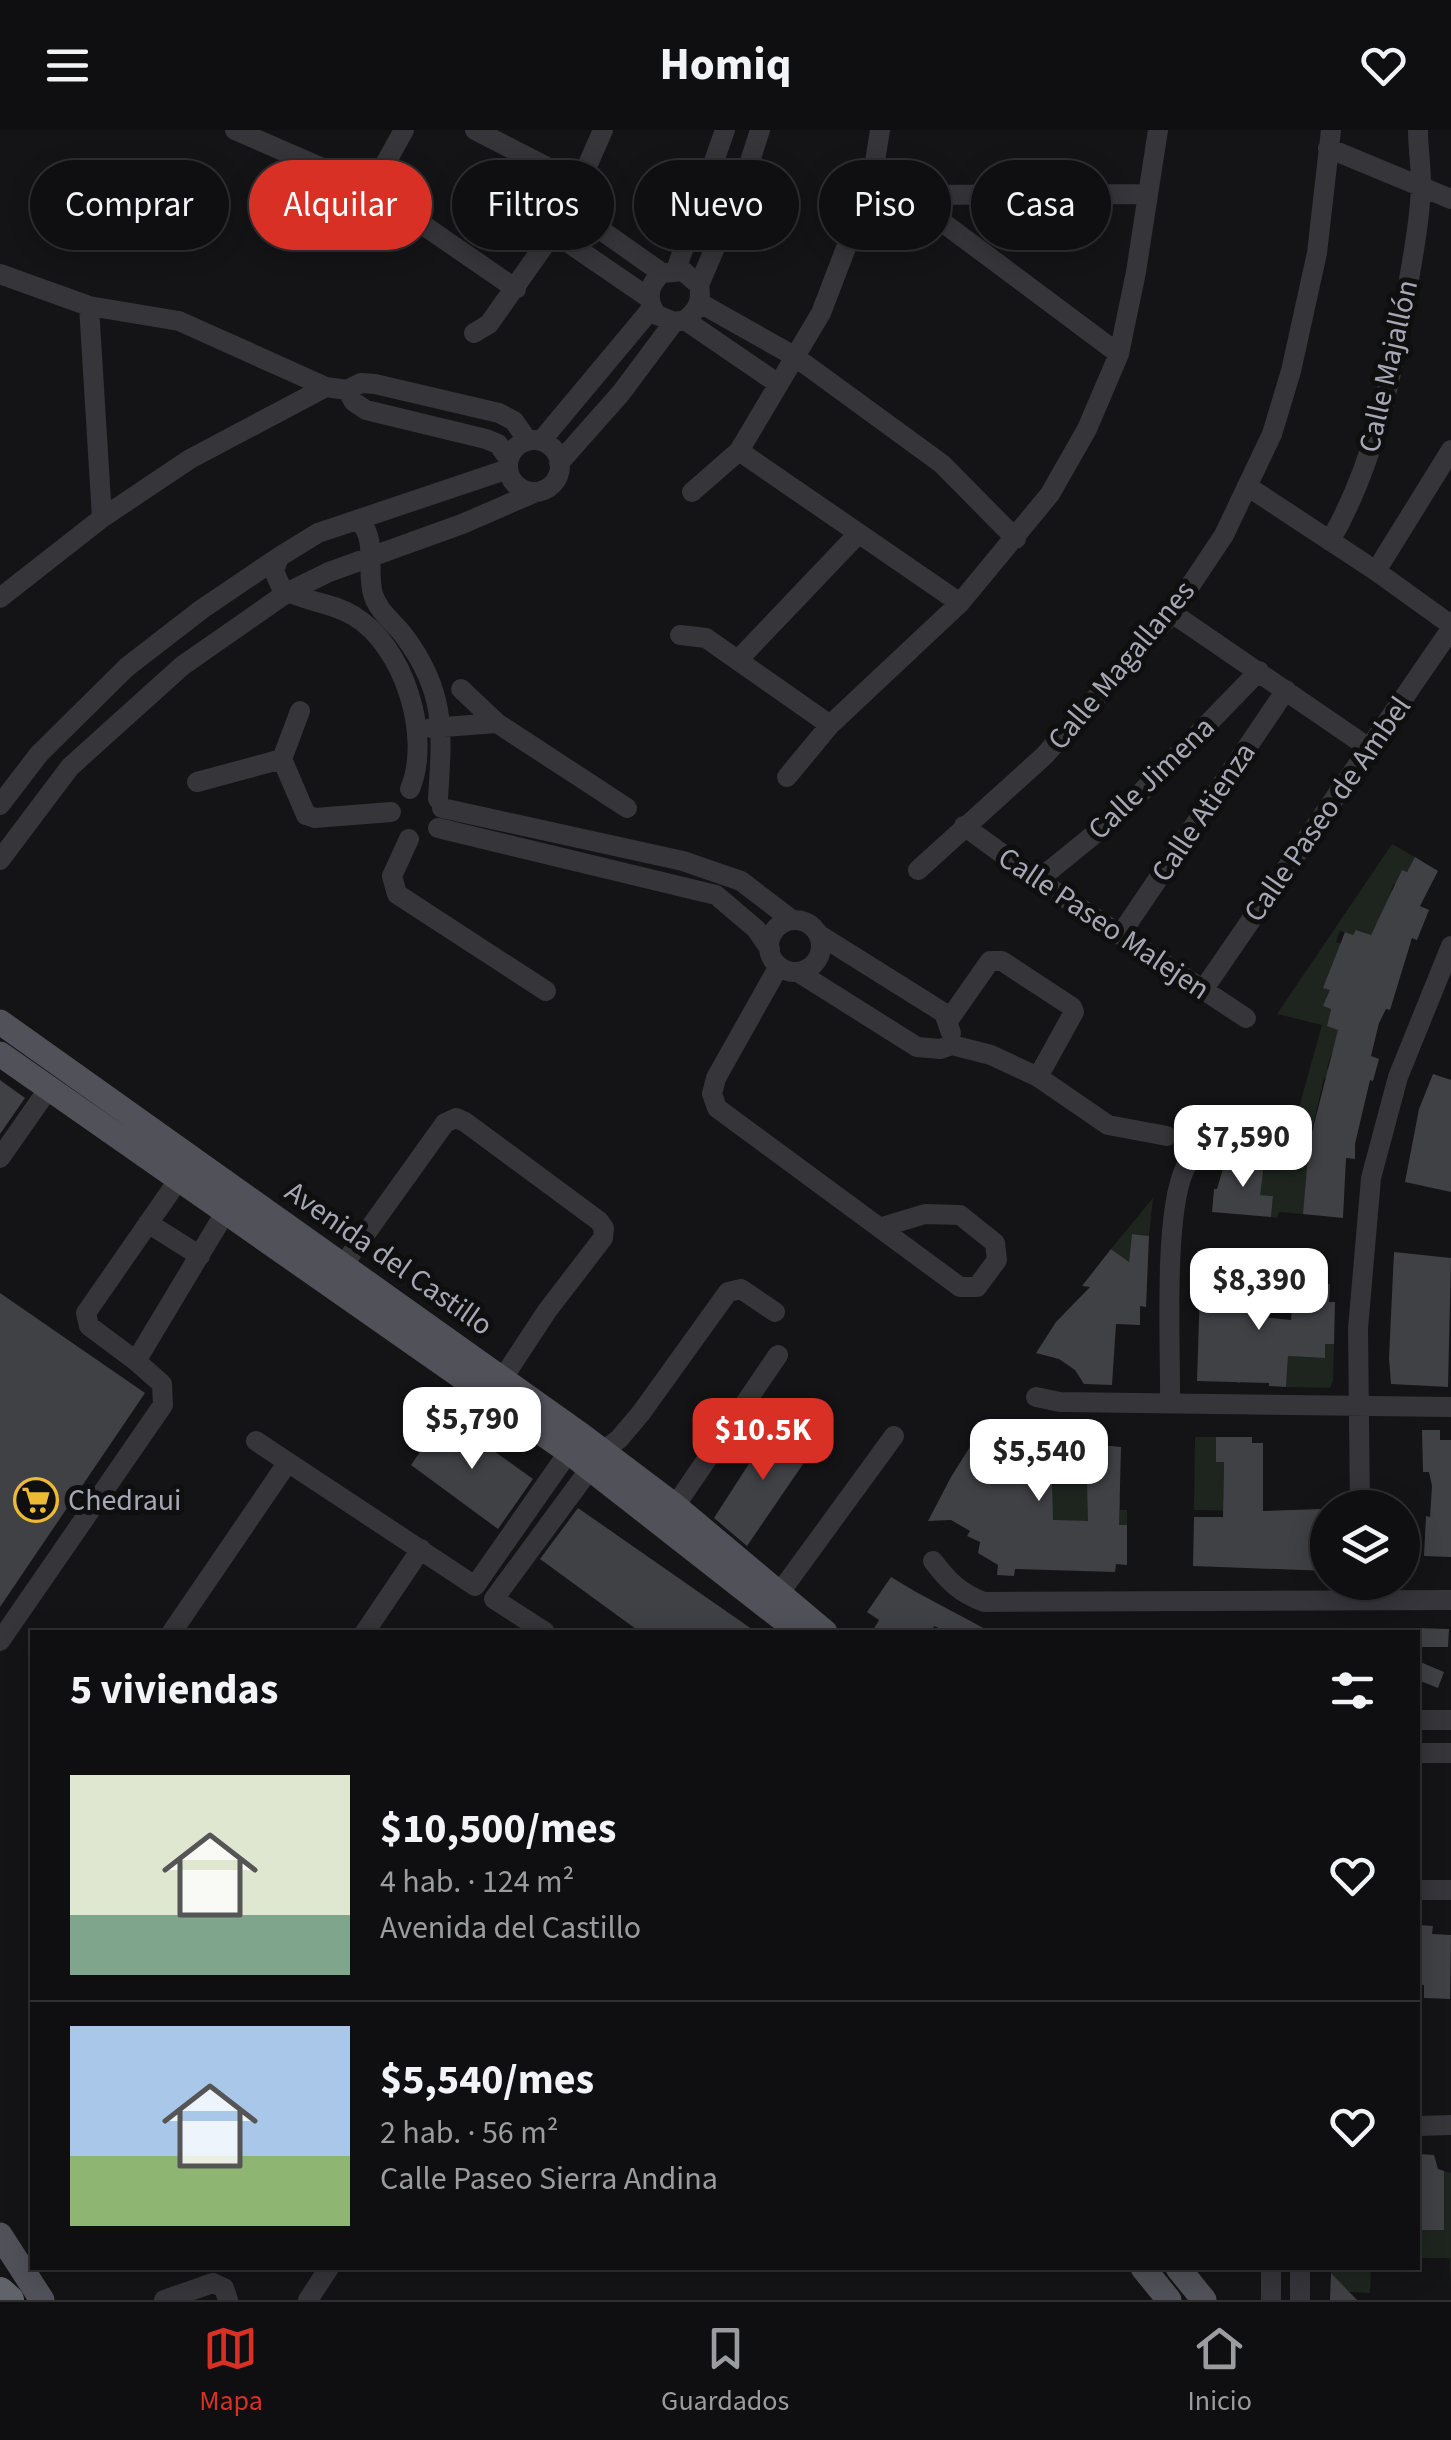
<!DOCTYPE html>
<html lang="es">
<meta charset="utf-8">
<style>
body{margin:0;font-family:"Source Sans 3",sans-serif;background:#181719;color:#f1f3f6;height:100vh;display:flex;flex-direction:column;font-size:38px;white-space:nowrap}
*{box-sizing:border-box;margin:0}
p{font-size:32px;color:#9b9c9f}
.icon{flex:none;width:55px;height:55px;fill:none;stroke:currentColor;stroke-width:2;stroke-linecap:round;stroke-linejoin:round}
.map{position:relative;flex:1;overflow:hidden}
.details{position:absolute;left:30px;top:1500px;width:1390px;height:640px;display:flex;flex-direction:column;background:#0f0e10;border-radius:0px;box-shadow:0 5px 25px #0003,0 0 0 2px #2f2e30}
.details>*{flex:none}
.banner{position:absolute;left:30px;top:30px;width:1392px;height:90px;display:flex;gap:20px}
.fabs{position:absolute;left:1310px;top:1360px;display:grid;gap:20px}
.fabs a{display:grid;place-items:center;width:110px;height:110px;border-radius:50%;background:#0f0e10;box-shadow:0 5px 25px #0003,0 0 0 2px #2f2e30;font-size:50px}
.price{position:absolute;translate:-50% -85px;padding:0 22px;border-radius:20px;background:#fff;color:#222;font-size:32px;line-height:65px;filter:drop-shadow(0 2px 5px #0008)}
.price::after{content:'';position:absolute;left:50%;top:60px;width:30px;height:22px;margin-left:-15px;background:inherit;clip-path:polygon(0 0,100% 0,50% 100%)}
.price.on{background:#d93025;color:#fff}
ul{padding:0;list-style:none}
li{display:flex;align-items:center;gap:30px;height:250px;padding:0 40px}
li+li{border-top:2px solid #2f2e30}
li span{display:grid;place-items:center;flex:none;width:280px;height:200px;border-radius:0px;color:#555}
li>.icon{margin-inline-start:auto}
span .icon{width:120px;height:120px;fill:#fffc;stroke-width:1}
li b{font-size:42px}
h2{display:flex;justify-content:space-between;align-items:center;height:120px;padding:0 40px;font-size:42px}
.pill{padding:0 35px;border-radius:45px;background:#0f0e10;box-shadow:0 5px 25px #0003,0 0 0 2px #2f2e30;font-size:35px;line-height:90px}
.pill.on{background:#d93025;color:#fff}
header{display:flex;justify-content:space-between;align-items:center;height:130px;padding:0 40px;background:#0f0e10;font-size:45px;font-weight:700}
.dock{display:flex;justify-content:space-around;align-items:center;height:140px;border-top:2px solid #2f2e30;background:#0f0e10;font-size:28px;color:#9b9c9f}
.dock a{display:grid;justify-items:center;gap:5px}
.dock .on{color:#d93025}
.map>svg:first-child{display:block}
.green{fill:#1e251f}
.building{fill:#404145;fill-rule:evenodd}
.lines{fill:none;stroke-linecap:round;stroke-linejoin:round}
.minor{stroke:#35353a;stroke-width:20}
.major{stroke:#515259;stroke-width:25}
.highway{stroke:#61636b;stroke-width:30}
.labels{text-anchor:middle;stroke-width:10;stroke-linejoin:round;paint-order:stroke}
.street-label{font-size:30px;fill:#a6a9b5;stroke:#0f0f10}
.poi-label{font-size:30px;fill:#a6a9b5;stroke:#0f0f10;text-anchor:start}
</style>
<header><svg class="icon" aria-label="menu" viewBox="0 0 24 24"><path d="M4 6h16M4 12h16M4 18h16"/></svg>Homiq<svg class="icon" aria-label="heart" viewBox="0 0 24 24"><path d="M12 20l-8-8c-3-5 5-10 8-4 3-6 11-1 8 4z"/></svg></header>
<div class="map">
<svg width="1451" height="2170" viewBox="0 0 1451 2170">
<rect width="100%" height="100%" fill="#141315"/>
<!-- green -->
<path class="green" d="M 1392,714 L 1415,727 L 1407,742 L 1402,740 L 1397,750 L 1403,754 L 1401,757 L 1394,754 L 1391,760 L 1409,771 L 1375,796 L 1369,810 L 1366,803 L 1357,800 L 1353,805 L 1340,801 L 1336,812 L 1350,817 L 1367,873 L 1324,876 L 1331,879 L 1327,896 L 1343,901 L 1337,919 L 1333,919 L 1327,938 L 1337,942 L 1335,951 L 1324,948 L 1310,1009 L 1305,1009 L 1305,1013 L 1310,1014 L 1303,1084 L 1279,1082 L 1277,1088 L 1271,1087 L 1273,1066 L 1257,1065 L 1259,1043 L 1263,1043 L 1265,1028 L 1258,1027 L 1258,1022 L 1271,1016 L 1276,1002 L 1291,1006 L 1322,895 L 1277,884 Z
M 1153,1068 L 1149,1106 L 1132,1104 L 1129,1132 L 1111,1119 Z
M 1237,1151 L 1271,1153 L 1268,1190 L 1290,1193 L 1288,1226 L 1324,1228 L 1325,1214 L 1334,1214 L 1333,1251 L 1330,1258 L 1286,1257 L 1288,1227 L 1241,1190 L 1240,1253 L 1237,1253 Z
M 1195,1307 L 1216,1307 L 1216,1331 L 1224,1332 L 1223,1370 L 1263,1371 L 1263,1381 L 1194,1380 Z
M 1052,1348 L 1087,1353 L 1088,1361 L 1120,1367 L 1120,1380 L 1127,1380 L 1127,1395 L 1109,1395 L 1088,1401 L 989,1369 L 1052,1369 Z
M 1444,2041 L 1451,2043 L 1451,2168 L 1450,2128 L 1418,2128 L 1418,2090 L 1419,2100 L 1444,2099 Z
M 1331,2138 L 1371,2138 L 1370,2163 L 1349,2162 L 1331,2143 Z"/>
<!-- building -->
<path class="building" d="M 1415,727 L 1438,741 L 1420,776 L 1429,780 L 1417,810 L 1412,808 L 1390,880 L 1386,879 L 1379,893 L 1371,926 L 1379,929 L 1373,951 L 1370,950 L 1355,1014 L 1355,1029 L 1346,1028 L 1343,1088 L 1303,1084 L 1309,1014 L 1338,900 L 1327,896 L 1331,879 L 1323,876 L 1330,860 L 1323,858 L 1345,802 L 1353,805 L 1356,800 L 1371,805 L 1402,740 L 1407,742 Z
M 1433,944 L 1451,950 L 1451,1062 L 1405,1052 L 1419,979 Z
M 0,950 L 25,968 L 0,1004 Z
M 1248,1026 L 1265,1027 L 1260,1065 L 1273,1066 L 1271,1087 L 1212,1082 L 1214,1059 L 1217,1059 L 1224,1035 L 1236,1036 L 1236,1031 L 1247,1032 Z
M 1132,1104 L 1149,1106 L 1146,1177 L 1140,1176 L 1140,1195 L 1116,1194 L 1112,1255 L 1084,1254 L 1075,1240 L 1059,1229 L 1036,1223 L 1056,1192 L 1090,1157 L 1082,1156 L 1111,1119 L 1129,1132 Z
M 1394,1122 L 1451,1128 L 1448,1257 L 1391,1254 L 1389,1228 Z
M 1205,1149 L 1237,1151 L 1236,1160 L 1265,1162 L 1263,1187 L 1291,1190 L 1294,1154 L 1330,1154 L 1329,1172 L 1335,1172 L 1334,1214 L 1325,1214 L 1325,1228 L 1288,1226 L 1286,1257 L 1269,1256 L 1269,1253 L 1197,1251 L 1200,1158 L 1205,1158 Z
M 0,1163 L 145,1263 L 0,1477 Z
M 445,1286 L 533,1349 L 498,1399 L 411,1335 Z
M 776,1292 L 814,1318 L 747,1416 L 714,1388 Z
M 985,1293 L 1017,1312 L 1019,1306 L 1038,1314 L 1069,1315 L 1069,1312 L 1121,1317 L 1119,1395 L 1127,1395 L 1127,1435 L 1116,1434 L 1115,1442 L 1015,1439 L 1014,1446 L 997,1445 L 998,1435 L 978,1423 L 980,1412 L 967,1406 L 970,1401 L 951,1390 L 928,1391 L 951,1347 ZM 1052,1352 L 1087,1353 L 1088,1391 L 1053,1390 Z
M 1422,1300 L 1440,1300 L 1440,1310 L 1451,1310 L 1451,1427 L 1424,1426 L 1426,1386 L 1430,1387 L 1432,1356 L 1429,1342 L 1423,1342 Z
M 1216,1307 L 1252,1307 L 1252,1313 L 1263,1313 L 1263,1381 L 1322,1379 L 1321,1406 L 1328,1406 L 1328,1441 L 1193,1436 L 1194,1387 L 1223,1387 L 1224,1332 L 1216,1332 Z
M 578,1378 L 756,1502 L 640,1502 L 540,1429 Z
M 891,1447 L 916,1462 L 991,1502 L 948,1502 L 934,1496 L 932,1502 L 872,1502 L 879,1490 L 867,1482 Z
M 1418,1498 L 1449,1499 L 1448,1517 L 1418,1517 Z
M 1418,1531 L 1444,1542 L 1438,1558 L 1418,1550 Z
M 1418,1795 L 1433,1796 L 1432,1804 L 1451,1805 L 1450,1869 L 1424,1868 L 1424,1855 L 1418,1855 Z
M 1418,2024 L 1434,2025 L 1438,2039 L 1444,2041 L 1444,2100 L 1419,2100 Z
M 1331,2143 L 1357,2170 L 1330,2170 Z"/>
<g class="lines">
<!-- minor -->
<path class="minor" d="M 235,0 L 371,59 L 516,159
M 475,0 L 580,54
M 603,0 L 570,75 L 571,79 L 662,143
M 1328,18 L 1451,69
M 872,50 L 906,65 L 1119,224
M 371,59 L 404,0
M 906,65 L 1148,64
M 676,140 L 725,0
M 0,144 L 89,176 L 179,191 L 326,257 L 347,260 L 361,253 L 375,254 L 499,283 L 514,291 L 528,311
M 699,155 L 744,50 L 760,0
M 700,173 L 794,226 L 942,334 L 1016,409
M 89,176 L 102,388
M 685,190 C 698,180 702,171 699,155 L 683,141 L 662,143 C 648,155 645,170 657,185 L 674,192 L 685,190 L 777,253
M 474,203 L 489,194 L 548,110 L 557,105 L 649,168
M 347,260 L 354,272 L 366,280 L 486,309 L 498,314 L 509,329
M508 336a26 26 0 1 1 52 0a26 26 0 1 1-52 0Z
M 541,311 L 652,178
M 739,321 L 960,473
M 559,333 L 621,263 L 674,192
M 1247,356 L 1376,441 L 1451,495
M 692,362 L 739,321 L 821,183 L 872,50 L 880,0
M 359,391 C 378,409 366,440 373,464 C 378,482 395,493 405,507 C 447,564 442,603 438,669
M 1330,411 C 1374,335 1392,247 1407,161 C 1413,126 1420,90 1421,54 C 1421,36 1418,18 1418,0
M 279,427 L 274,441 L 282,459 C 304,472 332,472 354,486 C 404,516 432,606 410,659
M 1376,441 L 1451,320
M 0,468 L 102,388 L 190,329 L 326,257
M 1172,483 L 1369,618
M 680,505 L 706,508 L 830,595
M 739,529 L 858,404
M 461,559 L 497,593 L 627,678
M 300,581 L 282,629 L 306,685 L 315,688 L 391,682
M 431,598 L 497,593
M 787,647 L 830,595 L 960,473 L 1050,364 L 1087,299 L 1119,224 L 1136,142 L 1158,0
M 197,652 L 282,629
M 0,675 L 39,624 L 127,537 L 202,479 L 279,427 L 318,403 L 508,339
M 442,678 L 683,731 L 741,751 L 792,790
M 964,696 L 1038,750 L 1246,888
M 438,698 L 716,765 L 756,799 L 770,819
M 409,709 L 392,746 L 397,764 L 546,861
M 0,730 L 70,637 L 182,536 L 288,462 L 329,442 L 462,394 L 536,362
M 918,740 L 1044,626 L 1172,483 L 1224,405 L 1272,304 L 1291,241 L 1317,123 L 1331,0
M 1038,750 L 1123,681 L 1259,541
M769 816a26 26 0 1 1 52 0a26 26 0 1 1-52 0Z
M 818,804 L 944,883 L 951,903
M 1120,805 L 1286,560
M 779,836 L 716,948 L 712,964 L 717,978 L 960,1157 L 977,1157 L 997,1130 L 995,1113 L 960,1085 L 925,1084 L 882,1097
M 798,842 L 917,917 L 940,919 L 952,915 L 991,925 L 1038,947 L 1108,995 L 1167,1006
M 1203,860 L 1451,499
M 948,891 L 990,831 L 1002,831 L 1072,877 L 1074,882 L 1038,947
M 0,1028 L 49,958
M 148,1093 L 200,1126
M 336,1145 L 445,993 L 456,988 L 465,992 L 599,1091 L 604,1098 L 603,1108 L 547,1181 L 495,1260
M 136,1231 L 89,1196 L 86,1183 L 186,1039
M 1036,1267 L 1060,1272 L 1451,1277
M 1170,1274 C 1171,1221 1162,1073 1188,1033 C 1201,1012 1220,1000 1240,987
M 256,1311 L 475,1456 L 577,1310
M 675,1376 L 778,1225
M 1360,1378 L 1358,1199 L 1371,1048 L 1398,947 L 1451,816
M 933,1431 C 948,1451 960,1463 984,1472 L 1451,1470
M 778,1465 L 894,1306
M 172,1502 L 288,1332
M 365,1502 L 421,1419
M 545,1502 L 494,1469 L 603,1321 L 619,1309 L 641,1283 L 728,1162 L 741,1159 L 775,1182
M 0,1511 L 163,1275 L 162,1254 L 136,1231 L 232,1071
M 1418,1590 L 1451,1590
M 1418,1623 L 1451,1623
M 1418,1760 L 1451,1760
M 1418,1996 L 1451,1995
M 1271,2138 L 1271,2170
M 1300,2138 L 1300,2170
M 164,2170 L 213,2153 L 224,2158 L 228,2170
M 308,2170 L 329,2138"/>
<!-- major -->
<path class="major" d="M 0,892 L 581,1305 L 675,1376 L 825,1502
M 0,924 L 569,1322 L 794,1498
M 0,2105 L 42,2170
M 1143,2138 L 1169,2170
M 1178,2138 L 1204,2170"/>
<!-- highway -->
<path class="highway" d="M 0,2162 L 9,2170"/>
</g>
<!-- icons -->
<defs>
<g id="supermarket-ring" transform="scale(2.25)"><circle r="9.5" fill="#0f0f10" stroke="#ecba35" stroke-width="1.5"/><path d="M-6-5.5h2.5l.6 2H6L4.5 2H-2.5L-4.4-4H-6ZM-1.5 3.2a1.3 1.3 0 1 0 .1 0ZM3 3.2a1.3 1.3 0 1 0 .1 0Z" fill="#ecba35"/></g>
</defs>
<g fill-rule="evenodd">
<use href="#supermarket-ring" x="36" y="1370"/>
</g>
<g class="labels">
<!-- street labels -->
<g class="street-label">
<text transform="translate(1388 236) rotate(-77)" y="10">Calle Majallón</text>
<text transform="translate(1121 535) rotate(-50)" y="10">Calle Magallanes</text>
<text transform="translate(1151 648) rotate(-44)" y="10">Calle Jimena</text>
<text transform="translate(1327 679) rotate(-55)" y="10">Calle Paseo de Ambel</text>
<text transform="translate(1203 682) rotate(-56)" y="10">Calle Atienza</text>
<text transform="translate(1104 793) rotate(34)" y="10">Calle Paseo Malejen</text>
<text transform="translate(389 1128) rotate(35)" y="10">Avenida del Castillo</text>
</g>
<!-- poi labels -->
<g class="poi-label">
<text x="68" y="1380">Chedraui</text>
</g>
</g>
</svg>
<div class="fabs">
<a><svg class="icon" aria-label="layers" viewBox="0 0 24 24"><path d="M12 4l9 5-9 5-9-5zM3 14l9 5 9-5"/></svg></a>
</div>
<b class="price" style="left:1243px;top:1060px">$7,590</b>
<b class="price" style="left:1259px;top:1203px">$8,390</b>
<b class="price" style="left:472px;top:1342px">$5,790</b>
<b class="price on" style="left:763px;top:1353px">$10.5K</b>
<b class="price" style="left:1039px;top:1374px">$5,540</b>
<div class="banner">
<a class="pill">Comprar</a>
<a class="pill on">Alquilar</a>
<a class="pill">Filtros</a>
<a class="pill">Nuevo</a>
<a class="pill">Piso</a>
<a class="pill">Casa</a>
</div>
<section class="details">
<h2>5 viviendas<svg class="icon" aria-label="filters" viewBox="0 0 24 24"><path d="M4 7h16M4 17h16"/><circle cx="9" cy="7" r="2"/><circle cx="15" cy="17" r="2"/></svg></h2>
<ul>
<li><span style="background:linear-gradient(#dfe7d0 70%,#7fa58c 0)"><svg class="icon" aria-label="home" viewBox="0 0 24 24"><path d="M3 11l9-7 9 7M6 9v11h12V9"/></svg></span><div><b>$10,500/mes</b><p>4 hab. · 124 m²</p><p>Avenida del Castillo</p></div><svg class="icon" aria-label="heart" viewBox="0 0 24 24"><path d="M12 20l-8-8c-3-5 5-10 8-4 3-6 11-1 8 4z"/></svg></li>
<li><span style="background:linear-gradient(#a9c7e8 65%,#8fb573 0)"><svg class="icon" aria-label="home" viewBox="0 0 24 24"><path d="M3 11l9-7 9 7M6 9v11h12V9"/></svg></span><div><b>$5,540/mes</b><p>2 hab. · 56 m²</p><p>Calle Paseo Sierra Andina</p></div><svg class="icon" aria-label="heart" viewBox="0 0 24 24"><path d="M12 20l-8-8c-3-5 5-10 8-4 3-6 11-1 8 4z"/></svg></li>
</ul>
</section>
</div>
<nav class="dock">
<a class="on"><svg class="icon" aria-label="map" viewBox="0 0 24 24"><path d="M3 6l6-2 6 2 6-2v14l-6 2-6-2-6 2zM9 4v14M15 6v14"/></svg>Mapa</a>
<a><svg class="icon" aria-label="saved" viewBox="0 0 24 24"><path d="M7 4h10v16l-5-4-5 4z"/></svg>Guardados</a>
<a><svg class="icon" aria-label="home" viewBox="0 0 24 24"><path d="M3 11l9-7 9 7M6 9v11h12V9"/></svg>Inicio</a>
</nav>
